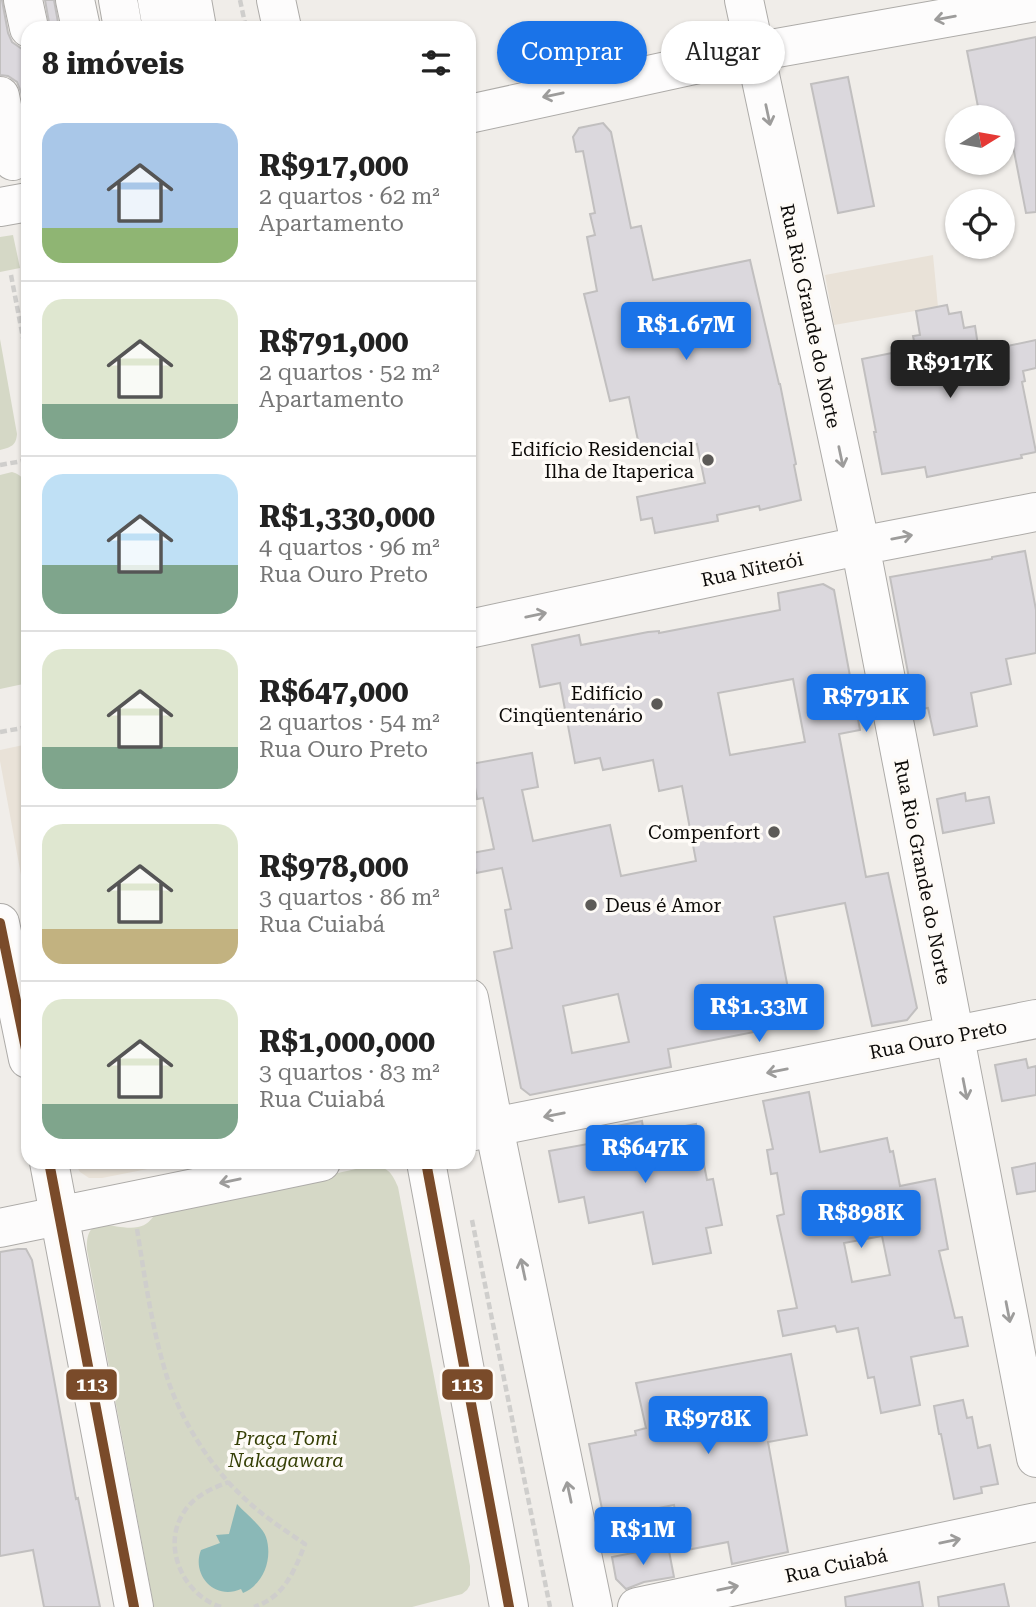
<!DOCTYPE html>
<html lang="pt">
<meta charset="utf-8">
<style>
body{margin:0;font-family:"Roboto Serif",serif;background:#f2f2f2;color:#222;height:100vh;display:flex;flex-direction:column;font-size:26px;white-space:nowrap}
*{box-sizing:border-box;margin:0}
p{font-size:23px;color:#767676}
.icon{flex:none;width:38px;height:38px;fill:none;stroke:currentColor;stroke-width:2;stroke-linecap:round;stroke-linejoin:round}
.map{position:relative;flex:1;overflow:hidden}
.panel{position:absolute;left:21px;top:21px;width:455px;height:1148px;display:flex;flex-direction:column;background:#fff;border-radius:21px;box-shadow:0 2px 5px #0004}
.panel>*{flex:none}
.hud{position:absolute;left:497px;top:21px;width:434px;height:63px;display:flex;gap:14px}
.needle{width:46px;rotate:79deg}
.buttons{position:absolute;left:945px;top:105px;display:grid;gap:14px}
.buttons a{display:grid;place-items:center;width:70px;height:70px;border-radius:50%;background:#fff;box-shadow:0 2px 5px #0004;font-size:35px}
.price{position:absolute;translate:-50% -60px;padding:0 16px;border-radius:7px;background:#1a73e8;color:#fff;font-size:23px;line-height:46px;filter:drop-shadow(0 2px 4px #0008)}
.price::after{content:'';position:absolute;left:50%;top:42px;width:21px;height:16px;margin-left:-10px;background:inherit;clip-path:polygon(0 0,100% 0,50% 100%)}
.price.selected{background:#222;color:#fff}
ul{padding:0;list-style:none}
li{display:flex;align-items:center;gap:21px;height:175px;padding:0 21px}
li+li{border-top:2px solid #e0e0e0}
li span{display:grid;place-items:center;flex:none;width:196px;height:140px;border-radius:21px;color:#555}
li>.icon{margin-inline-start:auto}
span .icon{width:84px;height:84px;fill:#fffc;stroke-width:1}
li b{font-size:30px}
h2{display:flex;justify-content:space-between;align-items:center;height:84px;padding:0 21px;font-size:30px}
.tag{padding:0 24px;border-radius:32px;background:#fff;box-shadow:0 2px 5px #0004;font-size:24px;line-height:63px}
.tag.selected{background:#1a73e8;color:#fff}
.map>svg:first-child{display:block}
.built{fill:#e9e2d8}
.green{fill:#d5d8c6}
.water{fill:#8ab8b7}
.building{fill:#dbd8dd;stroke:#c1bfbf;stroke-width:2;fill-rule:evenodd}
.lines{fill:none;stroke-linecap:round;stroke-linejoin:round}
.minor-casing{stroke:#adaba8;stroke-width:40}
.major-casing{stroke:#adaba8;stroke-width:40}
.path{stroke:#cfcecc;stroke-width:4.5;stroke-dasharray:7 3.5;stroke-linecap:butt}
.minor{stroke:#fdfcfc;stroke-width:38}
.major{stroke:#fdfcfc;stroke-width:38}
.bus-1-casing{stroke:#fefbf7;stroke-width:16}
.bus-1{stroke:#7a4b2a;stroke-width:10}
.oneway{stroke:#9d9c9b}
.poi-dot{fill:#5c5a57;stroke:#fefbf7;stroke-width:2.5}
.labels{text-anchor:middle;stroke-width:7;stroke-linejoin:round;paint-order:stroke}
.street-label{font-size:19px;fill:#0d0b09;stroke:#fefbf7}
.poi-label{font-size:19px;fill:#0d0b09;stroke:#fefbf7;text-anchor:end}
.park-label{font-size:19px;font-style:italic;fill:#353f05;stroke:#fefbf7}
.line-badge{stroke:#fefbf7;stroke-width:2.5}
.badge-label{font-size:19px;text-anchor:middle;font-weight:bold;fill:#fff}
</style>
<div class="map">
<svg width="1036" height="1607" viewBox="0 0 1036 1607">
<rect width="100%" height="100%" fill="#f0ede9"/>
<!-- built -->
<path class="built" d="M 933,255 L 938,307 L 834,325 L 825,275 Z
M 28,744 L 28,913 L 0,761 L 0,750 Z
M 74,1162 L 183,1162 L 102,1178 L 89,1178 L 80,1172 Z"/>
<!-- green -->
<path class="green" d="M 13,235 L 20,268 L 0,272 L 0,237 Z
M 0,339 L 17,434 C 16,446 11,447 0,450 Z
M 12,472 C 23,475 26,482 28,493 L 28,683 L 0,689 L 0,475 Z
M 365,1167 C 385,1166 390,1168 398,1187 L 470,1566 L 470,1585 L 467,1590 L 462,1594 L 412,1607 L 154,1607 L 87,1250 C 85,1209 116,1232 138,1227 C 146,1226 152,1219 156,1213 Z"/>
<!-- water -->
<path class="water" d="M 237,1504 C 244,1512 263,1527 266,1537 C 273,1558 264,1584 243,1593 L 241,1589 C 215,1601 191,1575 201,1550 L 220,1543 L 216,1535 L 229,1534 Z"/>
<!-- building -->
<path class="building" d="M 0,0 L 2,0 L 8,33 L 12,42 L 22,49 L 28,49 L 28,124 L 21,92 L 17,82 L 8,76 L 0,75 Z
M 45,0 L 54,0 L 59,28 L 50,28 Z
M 1036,37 L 1036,212 L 1026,213 L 1012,141 L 1003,143 L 1003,117 L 980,117 L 967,51 Z
M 848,77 L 874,206 L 838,213 L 811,84 Z
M 603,123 L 611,132 L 631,228 L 641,226 L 653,280 L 750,260 L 779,384 L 780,384 L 796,464 L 794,465 L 801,500 L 760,510 L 759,506 L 717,515 L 718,521 L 655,533 L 652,518 L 641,520 L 637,497 L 705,483 L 697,444 L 641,455 L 629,397 L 610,401 L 584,294 L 597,291 L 587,237 L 595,235 L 590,214 L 595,213 L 583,151 L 576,152 L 573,137 L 579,128 Z
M 947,305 L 949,314 L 961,312 L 964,328 L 975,326 L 979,352 L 1036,340 L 1036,368 L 1023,371 L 1025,381 L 1022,382 L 1036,452 L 1021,455 L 1022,458 L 927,477 L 925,467 L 882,474 L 874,432 L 876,432 L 862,359 L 902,351 L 901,348 L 915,346 L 913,336 L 920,335 L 916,311 Z
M 1025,551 L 1036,610 L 1036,653 L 1006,659 L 1011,684 L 971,693 L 977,726 L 934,735 L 928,708 L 915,710 L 890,577 L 992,559 L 992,557 Z
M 823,584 L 834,590 L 860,730 L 839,734 L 866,877 L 888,873 L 917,1008 L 907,1020 L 872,1026 L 845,903 L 774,917 L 795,1024 L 668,1049 L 671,1067 L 530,1095 L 521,1088 L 494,952 L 512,948 L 505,910 L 511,909 L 502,868 L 476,873 L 472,853 L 494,849 L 483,798 L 477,799 L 471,764 L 532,753 L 538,787 L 522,790 L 533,841 L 610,825 L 621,876 L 696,861 L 682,786 L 659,791 L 653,760 L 603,770 L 600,758 L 575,763 L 560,683 L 540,687 L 532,645 L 579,635 L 581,645 L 648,632 L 659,631 L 659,633 L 780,610 L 778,593 ZM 793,679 L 805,742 L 730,755 L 718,693 ZM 618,994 L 629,1042 L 572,1053 L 563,1006 Z
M 965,793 L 966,801 L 989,797 L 994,823 L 943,833 L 937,799 Z
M 1026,1059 L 1028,1068 L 1036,1066 L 1036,1095 L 1002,1101 L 995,1065 Z
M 809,1092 L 820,1152 L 887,1138 L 890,1152 L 893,1151 L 900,1186 L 935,1179 L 948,1249 L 939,1251 L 955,1318 L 962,1317 L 968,1346 L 911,1357 L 920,1405 L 881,1413 L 874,1377 L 868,1378 L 858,1328 L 837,1332 L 835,1326 L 783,1336 L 778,1311 L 797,1308 L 777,1216 L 784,1214 L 777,1173 L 771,1174 L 767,1150 L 773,1149 L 763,1101 ZM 882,1236 L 890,1275 L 852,1282 L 844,1243 Z
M 642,1121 L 644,1134 L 696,1124 L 707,1180 L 713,1179 L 722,1225 L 706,1228 L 711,1253 L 653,1264 L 643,1212 L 589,1223 L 584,1197 L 559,1202 L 549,1151 L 599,1142 L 597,1130 Z
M 1036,1163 L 1036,1191 L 1017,1194 L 1012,1168 Z
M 18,1249 L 26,1249 L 32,1260 L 76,1499 L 78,1498 L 100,1607 L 44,1607 L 33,1550 L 0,1556 L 0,1252 Z
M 791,1354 L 807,1435 L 768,1442 L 788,1552 L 732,1564 L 728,1542 L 682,1551 L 674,1505 L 604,1519 L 589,1444 L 636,1435 L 635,1431 L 646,1428 L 636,1383 Z
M 963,1400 L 967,1418 L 972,1417 L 978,1448 L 990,1445 L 998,1484 L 981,1487 L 982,1493 L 954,1499 L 941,1434 L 939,1434 L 934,1406 Z
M 668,1546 L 674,1577 L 644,1582 L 626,1589 L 616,1579 L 612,1557 Z
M 919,1582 L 923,1607 L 846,1607 L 845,1597 Z
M 1004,1584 L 1009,1607 L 939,1607 L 938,1597 Z"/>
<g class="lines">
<!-- minor casing -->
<g class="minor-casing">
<path id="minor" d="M 23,0 L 29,28
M 75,0 L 81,28
M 118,0 L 123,28
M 157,0 L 162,28
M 744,0 L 857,529 L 1036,1458
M 0,96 L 13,161
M 469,114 L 754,52 L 1036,2
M 0,207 L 28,202
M 469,629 L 854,547 L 1036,512
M 0,923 L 28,1059
M 469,1132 L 1036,1019
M 49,1162 L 134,1607
M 0,1228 L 321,1162
M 637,1607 L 1036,1522"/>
</g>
<!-- major casing -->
<g class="major-casing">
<path id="major" d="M 192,0 L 197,28
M 276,0 L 282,28
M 469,998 L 494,1127 L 593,1607
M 426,1162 L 509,1607"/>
</g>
<!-- path -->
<path class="path" d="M 240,0 L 246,28
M 11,275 L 28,364
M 0,465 L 28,460
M 0,732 L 28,727
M 472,1220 L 550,1607
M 137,1229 C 145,1279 152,1329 167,1377 C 180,1418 210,1466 241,1495 C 260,1514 283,1529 305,1544 C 294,1572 284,1597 254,1607
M 221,1607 C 183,1595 161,1546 184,1512 C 194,1496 212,1488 229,1482"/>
<!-- minor -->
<use href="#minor" class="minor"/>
<!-- major -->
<use href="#major" class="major"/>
<!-- bus-1 casing -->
<g class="bus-1-casing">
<path id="bus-1" d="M 0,923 L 28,1059
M 49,1162 L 134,1607
M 426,1162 L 509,1607"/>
</g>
<!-- bus-1 -->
<use href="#bus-1" class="bus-1"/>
</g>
<!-- one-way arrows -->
<defs><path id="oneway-shaft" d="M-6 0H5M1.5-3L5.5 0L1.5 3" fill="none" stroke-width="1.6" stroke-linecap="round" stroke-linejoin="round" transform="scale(1.75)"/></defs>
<g class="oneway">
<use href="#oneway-shaft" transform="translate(945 18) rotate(170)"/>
<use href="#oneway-shaft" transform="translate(553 95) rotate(168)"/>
<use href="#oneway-shaft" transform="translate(768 115) rotate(78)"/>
<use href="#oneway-shaft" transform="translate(841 457) rotate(78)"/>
<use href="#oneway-shaft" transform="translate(902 537) rotate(-11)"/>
<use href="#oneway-shaft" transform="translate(536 615) rotate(-12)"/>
<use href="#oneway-shaft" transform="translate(777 1071) rotate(169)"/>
<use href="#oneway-shaft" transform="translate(965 1089) rotate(79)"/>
<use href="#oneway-shaft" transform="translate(554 1115) rotate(169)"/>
<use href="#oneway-shaft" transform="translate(230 1181) rotate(168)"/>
<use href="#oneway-shaft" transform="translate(523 1269) rotate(-102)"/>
<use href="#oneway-shaft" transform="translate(1008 1312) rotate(79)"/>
<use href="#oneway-shaft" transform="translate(569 1492) rotate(-102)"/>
<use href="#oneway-shaft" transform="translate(950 1541) rotate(-12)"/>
<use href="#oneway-shaft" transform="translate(728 1588) rotate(-12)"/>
</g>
<!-- markers -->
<g class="poi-dot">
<circle cx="708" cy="460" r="7"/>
<circle cx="657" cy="704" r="7"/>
<circle cx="774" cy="832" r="7"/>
<circle cx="591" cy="905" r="7"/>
</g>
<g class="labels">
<!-- street labels -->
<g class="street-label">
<text transform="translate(811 316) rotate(78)" y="7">Rua Rio Grande do Norte</text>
<text transform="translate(752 569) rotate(-12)" y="7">Rua Niterói</text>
<text transform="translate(923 872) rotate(79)" y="7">Rua Rio Grande do Norte</text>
<text transform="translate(938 1039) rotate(-11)" y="7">Rua Ouro Preto</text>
<text transform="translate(836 1565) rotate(-12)" y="7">Rua Cuiabá</text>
</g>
<!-- poi labels -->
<g class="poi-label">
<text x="694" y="456">Edifício Residencial<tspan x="694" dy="22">Ilha de Itaperica</tspan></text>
<text x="643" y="700">Edifício<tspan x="643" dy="22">Cinqüentenário</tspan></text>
<text x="760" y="839">Compenfort</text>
<text x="605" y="912" text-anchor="start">Deus é Amor</text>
</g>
<!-- park labels -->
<g class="park-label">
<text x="286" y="1445">Praça Tomi<tspan x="286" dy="22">Nakagawara</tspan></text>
</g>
</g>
<g class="line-badge">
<rect x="65" y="1368" width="53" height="33" rx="7" fill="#7a4b2a"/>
<rect x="441" y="1368" width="53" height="33" rx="7" fill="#7a4b2a"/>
</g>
<g class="badge-label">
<text x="92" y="1391">113</text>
<text x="467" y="1391">113</text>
</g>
</svg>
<div class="buttons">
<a><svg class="needle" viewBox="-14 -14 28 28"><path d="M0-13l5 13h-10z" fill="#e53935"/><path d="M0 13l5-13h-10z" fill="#767676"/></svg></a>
<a><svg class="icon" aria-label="locate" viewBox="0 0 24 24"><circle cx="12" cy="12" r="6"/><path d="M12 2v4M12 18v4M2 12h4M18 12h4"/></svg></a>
</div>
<b class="price" style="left:686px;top:362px">R$1.67M</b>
<b class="price selected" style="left:950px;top:400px">R$917K</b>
<b class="price" style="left:866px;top:734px">R$791K</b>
<b class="price" style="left:759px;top:1044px">R$1.33M</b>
<b class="price" style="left:645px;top:1185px">R$647K</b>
<b class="price" style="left:861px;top:1250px">R$898K</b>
<b class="price" style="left:708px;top:1456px">R$978K</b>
<b class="price" style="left:643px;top:1567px">R$1M</b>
<div class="hud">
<a class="tag selected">Comprar</a>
<a class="tag">Alugar</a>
</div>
<section class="panel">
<h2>8 imóveis<svg class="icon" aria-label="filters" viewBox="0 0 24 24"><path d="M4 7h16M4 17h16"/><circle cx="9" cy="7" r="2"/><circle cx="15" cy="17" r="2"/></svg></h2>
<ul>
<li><span style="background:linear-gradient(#a9c7e8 75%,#8fb573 0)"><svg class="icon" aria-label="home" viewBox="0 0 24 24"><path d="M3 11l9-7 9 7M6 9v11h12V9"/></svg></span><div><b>R$917,000</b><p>2 quartos · 62 m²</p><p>Apartamento</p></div></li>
<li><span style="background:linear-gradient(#dfe7d0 75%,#7fa58c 0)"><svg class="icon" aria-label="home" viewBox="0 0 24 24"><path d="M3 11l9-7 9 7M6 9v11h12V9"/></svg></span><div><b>R$791,000</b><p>2 quartos · 52 m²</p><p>Apartamento</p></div></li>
<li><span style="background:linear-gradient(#bfe0f5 65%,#7fa58c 0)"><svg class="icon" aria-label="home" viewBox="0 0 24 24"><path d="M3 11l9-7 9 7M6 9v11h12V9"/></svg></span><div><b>R$1,330,000</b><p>4 quartos · 96 m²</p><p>Rua Ouro Preto</p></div></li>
<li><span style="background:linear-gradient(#dfe7d0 70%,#7fa58c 0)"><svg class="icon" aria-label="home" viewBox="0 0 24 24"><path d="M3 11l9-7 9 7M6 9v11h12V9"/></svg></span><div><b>R$647,000</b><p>2 quartos · 54 m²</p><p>Rua Ouro Preto</p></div></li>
<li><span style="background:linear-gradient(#dfe7d0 75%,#c2b280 0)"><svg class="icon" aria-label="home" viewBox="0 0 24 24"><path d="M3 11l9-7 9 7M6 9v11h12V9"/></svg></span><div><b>R$978,000</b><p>3 quartos · 86 m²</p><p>Rua Cuiabá</p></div></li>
<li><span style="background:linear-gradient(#dfe7d0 75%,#7fa58c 0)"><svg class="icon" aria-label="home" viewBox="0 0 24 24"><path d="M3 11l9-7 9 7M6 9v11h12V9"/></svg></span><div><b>R$1,000,000</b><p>3 quartos · 83 m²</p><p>Rua Cuiabá</p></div></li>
</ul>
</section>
</div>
